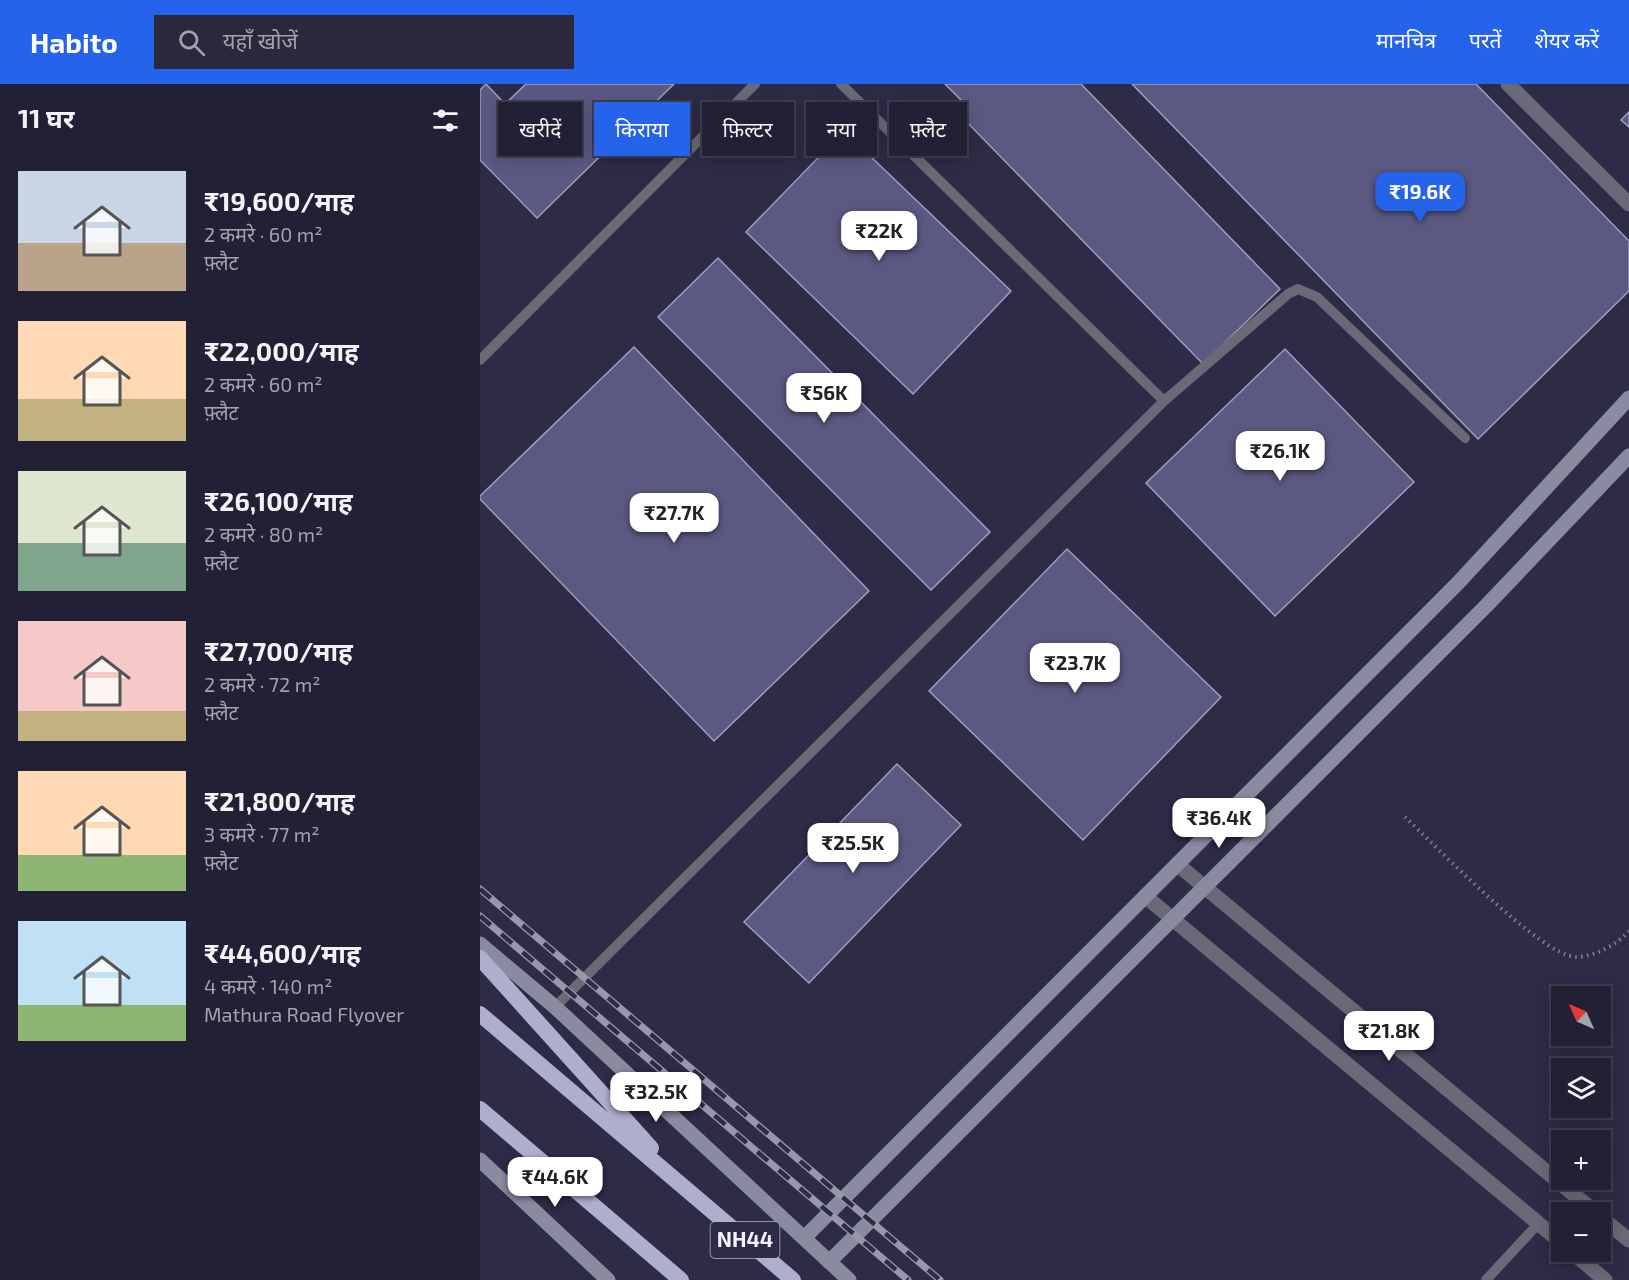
<!DOCTYPE html>
<html lang="hi">
<meta charset="utf-8">
<style>
body{margin:0;font-family:"Exo 2","Noto Sans Devanagari",sans-serif;background:#2a283c;color:#f1f3f6;height:100vh;display:flex;flex-direction:column;font-size:22px;white-space:nowrap}
*{box-sizing:border-box;margin:0}
p{font-size:20px;color:#a2a3ac}
.icon{flex:none;width:33px;height:33px;fill:none;stroke:currentColor;stroke-width:2;stroke-linecap:round;stroke-linejoin:round}
.map{position:relative;flex:1;overflow:hidden}
.details{display:flex;flex-direction:column;background:#222034;width:480px}
.details>*{flex:none}
.guide{position:absolute;left:18px;top:18px;width:570px;height:54px;display:flex;gap:12px}
.needle{width:39px;rotate:315deg}
.buttons{position:absolute;left:1071px;top:902px;display:grid;gap:12px}
.buttons a{display:grid;place-items:center;width:60px;height:60px;border-radius:0px;background:#222034;box-shadow:0 3px 15px #0003,0 0 0 2px #3f3e4f;font-size:30px}
.price{position:absolute;translate:-50% -51px;padding:0 14px;border-radius:12px;background:#fff;color:#222;font-size:20px;line-height:39px;filter:drop-shadow(0 2px 3px #0008)}
.price::after{content:'';position:absolute;left:50%;top:36px;width:18px;height:14px;margin-left:-9px;background:inherit;clip-path:polygon(0 0,100% 0,50% 100%)}
.price.on{background:#2563eb;color:#fff}
ul{padding:0;list-style:none}
li{display:flex;align-items:center;gap:18px;height:150px;padding:0 18px}
li span{display:grid;place-items:center;flex:none;width:168px;height:120px;border-radius:0px;color:#555}
li>.icon{margin-inline-start:auto}
span .icon{width:72px;height:72px;fill:#fffc;stroke-width:1}
li b{font-size:26px}
h2{display:flex;justify-content:space-between;align-items:center;height:72px;padding:0 18px;font-size:26px}
.pill{padding:0 21px;border-radius:0px;background:#222034;box-shadow:0 3px 15px #0003,0 0 0 2px #3f3e4f;font-size:21px;line-height:54px}
.pill.on{background:#2563eb;color:#fff}
header{display:flex;align-items:center;gap:36px;box-sizing:border-box;height:84px;padding:0 30px;background:#2563eb;color:#fff}
header strong{font-size:28px}
nav{display:flex;gap:33px;margin-inline-start:auto;font-size:21px}
.search{width:420px;height:54px;background:#2a283c;display:flex;align-items:center;gap:15px;box-sizing:border-box;padding:0 21px;border-radius:0px;color:#a2a3ac;font-size:22px}
main{display:flex;flex:1;min-height:0}
.map>svg:first-child{display:block}
.building{fill:#5b5982;stroke:#9e9ebf;stroke-width:1.5}
.lines{fill:none;stroke-linecap:round;stroke-linejoin:round}
.path{stroke:#838296;stroke-width:4;stroke-dasharray:1.5 4.5;stroke-linecap:butt}
.service{stroke:#696977;stroke-width:10}
.minor{stroke:#696977;stroke-width:15}
.tertiary{stroke:#696977;stroke-width:15}
.secondary{stroke:#8a8aa0;stroke-width:15}
.trunk{stroke:#aeaece;stroke-width:16}
.rail-casing{stroke:#9897a9;stroke-width:7}
.rail{stroke:#2d2b46;stroke-width:4.5;stroke-dasharray:14;stroke-linecap:butt}
.labels{text-anchor:middle;stroke-width:4.5;stroke-linejoin:round;paint-order:stroke}
.shield{fill:#2d2b46;stroke:#b8b7c7;stroke-width:1.5}
.shield-label{font-size:21px;font-weight:bold;fill:#f3f3fe}
</style>
<header>
<strong>Habito</strong>
<div class="search"><svg class="icon" aria-label="search" viewBox="0 0 24 24"><circle cx="10" cy="10" r="6"/><path d="M15 15l6 6"/></svg>यहाँ खोजें</div>
<nav><a>मानचित्र</a><a>परतें</a><a>शेयर करें</a></nav>
</header>
<main>
<section class="details">
<h2>11 घर<svg class="icon" aria-label="filters" viewBox="0 0 24 24"><path d="M4 7h16M4 17h16"/><circle cx="9" cy="7" r="2"/><circle cx="15" cy="17" r="2"/></svg></h2>
<ul>
<li><span style="background:linear-gradient(#c9d6e8 60%,#b9a48a 0)"><svg class="icon" aria-label="home" viewBox="0 0 24 24"><path d="M3 11l9-7 9 7M6 9v11h12V9"/></svg></span><div><b>₹19,600/माह</b><p>2 कमरे · 60 m²</p><p>फ़्लैट</p></div></li>
<li><span style="background:linear-gradient(#ffd9b3 65%,#c2b280 0)"><svg class="icon" aria-label="home" viewBox="0 0 24 24"><path d="M3 11l9-7 9 7M6 9v11h12V9"/></svg></span><div><b>₹22,000/माह</b><p>2 कमरे · 60 m²</p><p>फ़्लैट</p></div></li>
<li><span style="background:linear-gradient(#dfe7d0 60%,#7fa58c 0)"><svg class="icon" aria-label="home" viewBox="0 0 24 24"><path d="M3 11l9-7 9 7M6 9v11h12V9"/></svg></span><div><b>₹26,100/माह</b><p>2 कमरे · 80 m²</p><p>फ़्लैट</p></div></li>
<li><span style="background:linear-gradient(#f6c9c9 75%,#c2b280 0)"><svg class="icon" aria-label="home" viewBox="0 0 24 24"><path d="M3 11l9-7 9 7M6 9v11h12V9"/></svg></span><div><b>₹27,700/माह</b><p>2 कमरे · 72 m²</p><p>फ़्लैट</p></div></li>
<li><span style="background:linear-gradient(#ffd9b3 70%,#8fb573 0)"><svg class="icon" aria-label="home" viewBox="0 0 24 24"><path d="M3 11l9-7 9 7M6 9v11h12V9"/></svg></span><div><b>₹21,800/माह</b><p>3 कमरे · 77 m²</p><p>फ़्लैट</p></div></li>
<li><span style="background:linear-gradient(#bfe0f5 70%,#8fb573 0)"><svg class="icon" aria-label="home" viewBox="0 0 24 24"><path d="M3 11l9-7 9 7M6 9v11h12V9"/></svg></span><div><b>₹44,600/माह</b><p>4 कमरे · 140 m²</p><p>Mathura Road Flyover</p></div></li>
</ul>
</section>
<div class="map">
<svg width="1149" height="1196" viewBox="0 0 1149 1196">
<rect width="100%" height="100%" fill="#2d2b46"/>
<!-- building -->
<path class="building" d="M 6,0 L 25,20 L 46,0 L 194,0 L 57,134 L 0,76 L 0,6 Z
M 465,0 L 601,0 L 800,205 L 723,280 L 477,28 L 485,20 Z
M 652,0 L 996,0 L 1149,157 L 1149,207 L 998,355 Z
M 1149,28 L 1149,43 L 1141,36 Z
M 364,47 L 531,207 L 433,310 L 266,148 Z
M 238,174 L 510,448 L 451,506 L 178,233 Z
M 154,263 L 389,507 L 234,657 L 0,415 L 0,412 Z
M 805,265 L 934,398 L 795,532 L 666,399 Z
M 587,465 L 741,613 L 603,756 L 449,607 Z
M 417,680 L 481,741 L 329,899 L 264,838 Z"/>
<g class="lines">
<!-- path -->
<path class="path" d="M 925,733 C 955,761 1061,872 1096,873 C 1114,873 1138,860 1149,847"/>
<!-- service -->
<path class="service" d="M 361,0 L 684,317
M 0,276 L 275,0
M 75,923 L 684,317 L 808,210 L 818,205 L 837,213 L 985,354
M 1006,1196 L 1058,1140"/>
<!-- minor -->
<path class="minor" d="M 1028,0 L 1149,120"/>
<!-- tertiary -->
<path class="tertiary" d="M 697,780 L 1115,1128
M 665,812 L 1082,1159
M 1120,1133 L 1149,1156
M 1091,1167 L 1125,1196"/>
<!-- secondary -->
<path class="secondary" d="M 0,860 L 75,923 L 369,1196
M 0,1076 L 128,1196
M 324,1154 L 978,499 L 1149,314
M 349,1178 L 1006,522 L 1149,372"/>
<!-- trunk -->
<path class="trunk" d="M 0,874 L 171,1064
M 0,930 L 313,1196
M 0,1025 L 201,1196"/>
<!-- rail casing -->
<g class="rail-casing">
<path id="rail" d="M 0,805 L 460,1196
M 0,832 L 428,1196"/>
</g>
<!-- rail -->
<use href="#rail" class="rail"/>
</g>
<g class="labels">
<!-- shield labels -->
<rect class="shield" x="230.5" y="1138" width="69" height="36" rx="4.5"/>
<g class="shield-label">
<text x="265" y="1163">NH44</text>
</g>
</g>
</svg>
<div class="buttons">
<a><svg class="needle" viewBox="-14 -14 28 28"><path d="M0-13l5 13h-10z" fill="#e53935"/><path d="M0 13l5-13h-10z" fill="#a2a3ac"/></svg></a>
<a><svg class="icon" aria-label="layers" viewBox="0 0 24 24"><path d="M12 4l9 5-9 5-9-5zM3 14l9 5 9-5"/></svg></a>
<a>+</a>
<a>−</a>
</div>
<b class="price on" style="left:940px;top:139px">₹19.6K</b>
<b class="price" style="left:399px;top:178px">₹22K</b>
<b class="price" style="left:344px;top:340px">₹56K</b>
<b class="price" style="left:800px;top:398px">₹26.1K</b>
<b class="price" style="left:194px;top:460px">₹27.7K</b>
<b class="price" style="left:595px;top:610px">₹23.7K</b>
<b class="price" style="left:739px;top:765px">₹36.4K</b>
<b class="price" style="left:373px;top:790px">₹25.5K</b>
<b class="price" style="left:909px;top:978px">₹21.8K</b>
<b class="price" style="left:176px;top:1039px">₹32.5K</b>
<b class="price" style="left:75px;top:1124px">₹44.6K</b>
<div class="guide">
<a class="pill">खरीदें</a>
<a class="pill on">किराया</a>
<a class="pill">फ़िल्टर</a>
<a class="pill">नया</a>
<a class="pill">फ़्लैट</a>
</div>
</div>
</main>
